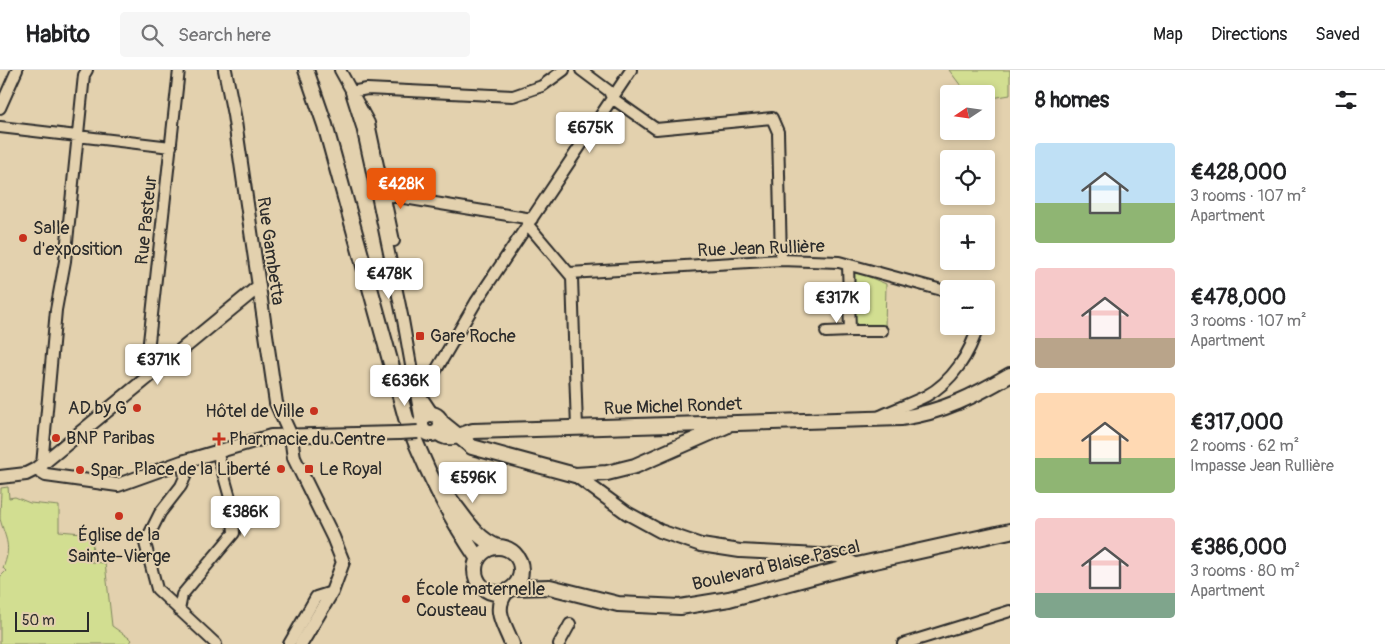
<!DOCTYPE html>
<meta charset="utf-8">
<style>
body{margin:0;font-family:Pangolin,sans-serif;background:#f6f6f6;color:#202124;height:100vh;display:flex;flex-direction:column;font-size:19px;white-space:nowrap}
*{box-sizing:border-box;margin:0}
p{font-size:16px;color:#757577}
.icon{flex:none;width:28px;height:28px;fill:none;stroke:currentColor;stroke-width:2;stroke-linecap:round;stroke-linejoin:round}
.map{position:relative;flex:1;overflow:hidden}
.details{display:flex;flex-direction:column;background:#fff;width:375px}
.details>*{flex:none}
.needle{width:32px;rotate:257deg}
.tools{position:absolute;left:940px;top:15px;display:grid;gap:10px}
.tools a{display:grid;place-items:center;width:55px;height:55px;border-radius:5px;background:#fff;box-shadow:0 2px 8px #0003;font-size:25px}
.scale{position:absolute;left:15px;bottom:12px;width:74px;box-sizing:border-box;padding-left:5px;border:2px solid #2b2b2b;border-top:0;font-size:14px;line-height:18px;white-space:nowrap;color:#2b2b2b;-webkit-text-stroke:4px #e3d1ae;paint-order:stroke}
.price{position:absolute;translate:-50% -42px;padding:0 11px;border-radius:5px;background:#fff;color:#222;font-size:16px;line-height:32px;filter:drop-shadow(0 1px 2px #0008)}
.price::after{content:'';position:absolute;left:50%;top:30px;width:15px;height:11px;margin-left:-8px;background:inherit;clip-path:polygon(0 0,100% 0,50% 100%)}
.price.selected{background:#ea580c;color:#fff}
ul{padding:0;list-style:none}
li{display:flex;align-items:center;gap:15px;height:125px;padding:0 25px}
li span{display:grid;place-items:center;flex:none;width:140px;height:100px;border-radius:5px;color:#555}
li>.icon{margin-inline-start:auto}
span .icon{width:60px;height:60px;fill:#fffc;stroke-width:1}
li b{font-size:21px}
h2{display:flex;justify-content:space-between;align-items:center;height:60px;padding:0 25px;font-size:21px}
header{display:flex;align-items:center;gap:30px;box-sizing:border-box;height:70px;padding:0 25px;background:#fff;border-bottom:1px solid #e0e0e0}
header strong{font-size:24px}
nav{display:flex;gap:28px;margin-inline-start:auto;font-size:18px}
.search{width:350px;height:45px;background:#f6f6f6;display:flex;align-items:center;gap:12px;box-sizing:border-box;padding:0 18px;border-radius:5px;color:#757577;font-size:19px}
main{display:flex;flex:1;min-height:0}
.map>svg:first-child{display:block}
.green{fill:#d2de91;stroke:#7e845e}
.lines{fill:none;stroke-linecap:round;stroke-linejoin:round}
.minor-casing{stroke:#2b2b2b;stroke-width:14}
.tertiary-casing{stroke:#2b2b2b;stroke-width:16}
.secondary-casing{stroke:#2b2b2b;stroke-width:18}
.minor{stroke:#e3d1ae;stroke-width:10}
.tertiary{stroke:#e3d1ae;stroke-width:12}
.secondary{stroke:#e3d1ae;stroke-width:14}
.tertiary-bridge-casing{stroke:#2b2b2b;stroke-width:16;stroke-linecap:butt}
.tertiary-bridge{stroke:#e3d1ae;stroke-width:12}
.poi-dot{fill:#c8321e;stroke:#e3d1ae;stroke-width:2}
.labels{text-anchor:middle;stroke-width:4;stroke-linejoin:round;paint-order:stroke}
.street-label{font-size:18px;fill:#2b2b2b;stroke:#e3d1ae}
.poi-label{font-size:18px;fill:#2b2b2b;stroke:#e3d1ae;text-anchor:start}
</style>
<header>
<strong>Habito</strong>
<div class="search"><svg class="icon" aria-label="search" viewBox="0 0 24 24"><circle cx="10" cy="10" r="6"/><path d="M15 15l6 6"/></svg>Search here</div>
<nav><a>Map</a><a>Directions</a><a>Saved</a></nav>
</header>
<main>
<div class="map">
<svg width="1010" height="574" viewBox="0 0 1010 574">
<rect width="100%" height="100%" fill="#e3d1ae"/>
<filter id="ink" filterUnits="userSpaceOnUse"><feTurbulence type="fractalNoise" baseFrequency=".02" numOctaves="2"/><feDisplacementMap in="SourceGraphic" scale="10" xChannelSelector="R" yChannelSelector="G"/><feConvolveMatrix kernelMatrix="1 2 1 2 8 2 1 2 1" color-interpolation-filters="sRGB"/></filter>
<g filter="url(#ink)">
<!-- green -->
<path class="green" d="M 949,0 L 1010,0 L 1010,25 L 986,29 L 986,24 L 967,24 Z
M 857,202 L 886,214 L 885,258 L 852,257 L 855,245 L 853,204 Z
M 8,417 L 9,428 L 15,427 L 30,433 L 59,436 L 59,461 L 94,464 L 91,492 L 105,493 L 112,556 L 132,570 L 129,574 L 0,574 L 0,507 L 6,501 L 3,498 C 12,476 6,470 0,449 C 0,439 1,426 1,418 Z"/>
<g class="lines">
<!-- minor casing -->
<g class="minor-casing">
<path id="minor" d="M 340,0 L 369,53 L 394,171
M 581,0 L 609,21 L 612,28 L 656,59 L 772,48 L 778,62 L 781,190
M 351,22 L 362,57 L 377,125 L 403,250 L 421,352
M 351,22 L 367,19 L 513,26 L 542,16 L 564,0
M 0,38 L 17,0
M 0,57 L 171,77
M 380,124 L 532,149
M 528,155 L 572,207 L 577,358
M 848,195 L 850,261 L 882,261
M 570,203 L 781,190 L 839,192 L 949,222
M 826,262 L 850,261
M 152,303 L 147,290 L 179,0
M 416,318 L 428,314 L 476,232 L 631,0
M 417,320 L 433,344
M 876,348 C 892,340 910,334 926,326 C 952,312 970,284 978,256
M 182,392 L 185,407 L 181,416 L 160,443 L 145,473 L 157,519 L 216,574
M 42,395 L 56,240 L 65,191 L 84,5 L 87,0
M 179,540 L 182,525 L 234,463 L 232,435 L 217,381
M 289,574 L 316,527 L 332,522
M 559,574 L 570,554
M 903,574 L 1010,541"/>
</g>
<!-- tertiary casing -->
<g class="tertiary-casing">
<path id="tertiary" d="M 225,0 L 234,45 L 276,333 L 291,366 L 294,388 L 333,467 L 343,492 L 332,522 L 301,574
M 36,399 L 46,405 L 118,415 L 182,392 L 271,366 L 399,363
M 575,405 L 627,443 L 660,461 L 701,475 L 740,481 L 838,486 L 857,495
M 0,407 L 26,404 L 36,399 L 258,217"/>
</g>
<!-- secondary casing -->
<g class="secondary-casing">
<path id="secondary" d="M 306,0 L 325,55 L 406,348 C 425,398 448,445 478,489
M421 354a10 10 0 1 1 20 0a10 10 0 1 1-20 0Z
M 441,352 L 472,377 L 575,405 L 607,403 L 635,396 L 726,356
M 438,362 C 447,373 462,364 473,361 L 901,348 C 943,342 974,326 1010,305
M 440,418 C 460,437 471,467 498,477
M475 500a23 23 0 1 1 46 0a23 23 0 1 1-46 0Z
M 513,518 L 550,517 L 618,534 L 680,537 L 729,529 L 857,495 L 1010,461
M 506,522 C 492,540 505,555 512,574"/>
</g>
<!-- minor -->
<use href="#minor" class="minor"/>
<!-- tertiary -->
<use href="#tertiary" class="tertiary"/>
<!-- secondary -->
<use href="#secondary" class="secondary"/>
<!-- tertiary-bridge casing -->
<g class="tertiary-bridge-casing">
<path id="tertiary-bridge" d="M 399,363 L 418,362"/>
</g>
<!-- tertiary-bridge -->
<use href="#tertiary-bridge" class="tertiary-bridge"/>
</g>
</g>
<!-- markers -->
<g class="poi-dot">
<circle cx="23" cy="168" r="5"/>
<rect x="415" y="261" width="10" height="10" rx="2.5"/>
<circle cx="137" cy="338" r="5"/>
<circle cx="314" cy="341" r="5"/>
<circle cx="56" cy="368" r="5"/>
<path d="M216.5 361.5h5v5h5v5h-5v5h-5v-5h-5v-5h5z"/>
<circle cx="281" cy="399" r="5"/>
<rect x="304" y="394" width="10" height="10" rx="2.5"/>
<circle cx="80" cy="400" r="5"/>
<circle cx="119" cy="446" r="5"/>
<circle cx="406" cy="529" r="5"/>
</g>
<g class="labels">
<!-- street labels -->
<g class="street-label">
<text transform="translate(146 150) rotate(-84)" y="6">Rue Pasteur</text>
<text transform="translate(761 178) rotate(-2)" y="6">Rue Jean Rullière</text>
<text transform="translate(271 181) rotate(82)" y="6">Rue Gambetta</text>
<text transform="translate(673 336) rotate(-2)" y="6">Rue Michel Rondet</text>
<text transform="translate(776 495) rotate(-13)" y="6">Boulevard Blaise Pascal</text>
</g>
<!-- poi labels -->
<g class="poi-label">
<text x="33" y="164">Salle<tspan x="33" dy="21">d'exposition</tspan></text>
<text x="430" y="272">Gare Roche</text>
<text x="127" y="344" text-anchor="end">AD by G</text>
<text x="304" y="347" text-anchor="end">Hôtel de Ville</text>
<text x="66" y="374">BNP Paribas</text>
<text x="229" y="375">Pharmacie du Centre</text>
<text x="271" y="405" text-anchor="end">Place de la Liberté</text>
<text x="319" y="405">Le Royal</text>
<text x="90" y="406">Spar</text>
<text x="119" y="471" text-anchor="middle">Église de la<tspan x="119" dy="21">Sainte-Vierge</tspan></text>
<text x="416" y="525">École maternelle<tspan x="416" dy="21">Cousteau</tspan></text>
</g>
</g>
</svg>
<div class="tools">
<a><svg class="needle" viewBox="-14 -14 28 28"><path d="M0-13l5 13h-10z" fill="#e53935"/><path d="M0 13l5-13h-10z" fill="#757577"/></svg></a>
<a><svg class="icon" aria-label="locate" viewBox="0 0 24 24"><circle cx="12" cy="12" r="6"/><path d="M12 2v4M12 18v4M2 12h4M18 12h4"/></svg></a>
<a>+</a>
<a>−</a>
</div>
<div class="scale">50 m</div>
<b class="price" style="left:590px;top:84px">€675K</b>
<b class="price selected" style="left:401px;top:140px">€428K</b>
<b class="price" style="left:389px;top:230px">€478K</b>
<b class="price" style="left:837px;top:254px">€317K</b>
<b class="price" style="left:158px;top:316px">€371K</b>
<b class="price" style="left:405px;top:337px">€636K</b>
<b class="price" style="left:473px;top:434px">€596K</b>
<b class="price" style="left:245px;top:468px">€386K</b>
</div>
<section class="details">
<h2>8 homes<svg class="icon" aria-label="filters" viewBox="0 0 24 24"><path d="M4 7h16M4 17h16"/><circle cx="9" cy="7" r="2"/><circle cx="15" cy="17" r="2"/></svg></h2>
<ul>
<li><span style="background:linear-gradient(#bfe0f5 60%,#8fb573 0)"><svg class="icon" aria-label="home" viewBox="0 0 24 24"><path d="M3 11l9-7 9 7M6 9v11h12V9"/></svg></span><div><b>€428,000</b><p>3 rooms · 107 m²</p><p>Apartment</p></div></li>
<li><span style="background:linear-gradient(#f6c9c9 70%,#b9a48a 0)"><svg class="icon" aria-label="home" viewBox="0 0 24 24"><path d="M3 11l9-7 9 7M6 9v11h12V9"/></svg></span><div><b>€478,000</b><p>3 rooms · 107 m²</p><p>Apartment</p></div></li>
<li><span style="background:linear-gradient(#ffd9b3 65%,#8fb573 0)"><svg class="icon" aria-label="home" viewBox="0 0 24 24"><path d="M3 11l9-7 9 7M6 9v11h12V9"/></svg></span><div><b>€317,000</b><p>2 rooms · 62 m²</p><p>Impasse Jean Rullière</p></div></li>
<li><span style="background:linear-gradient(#f6c9c9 75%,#7fa58c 0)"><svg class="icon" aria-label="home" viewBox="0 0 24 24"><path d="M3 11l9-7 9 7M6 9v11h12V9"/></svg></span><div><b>€386,000</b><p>3 rooms · 80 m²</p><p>Apartment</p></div></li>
</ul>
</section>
</main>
